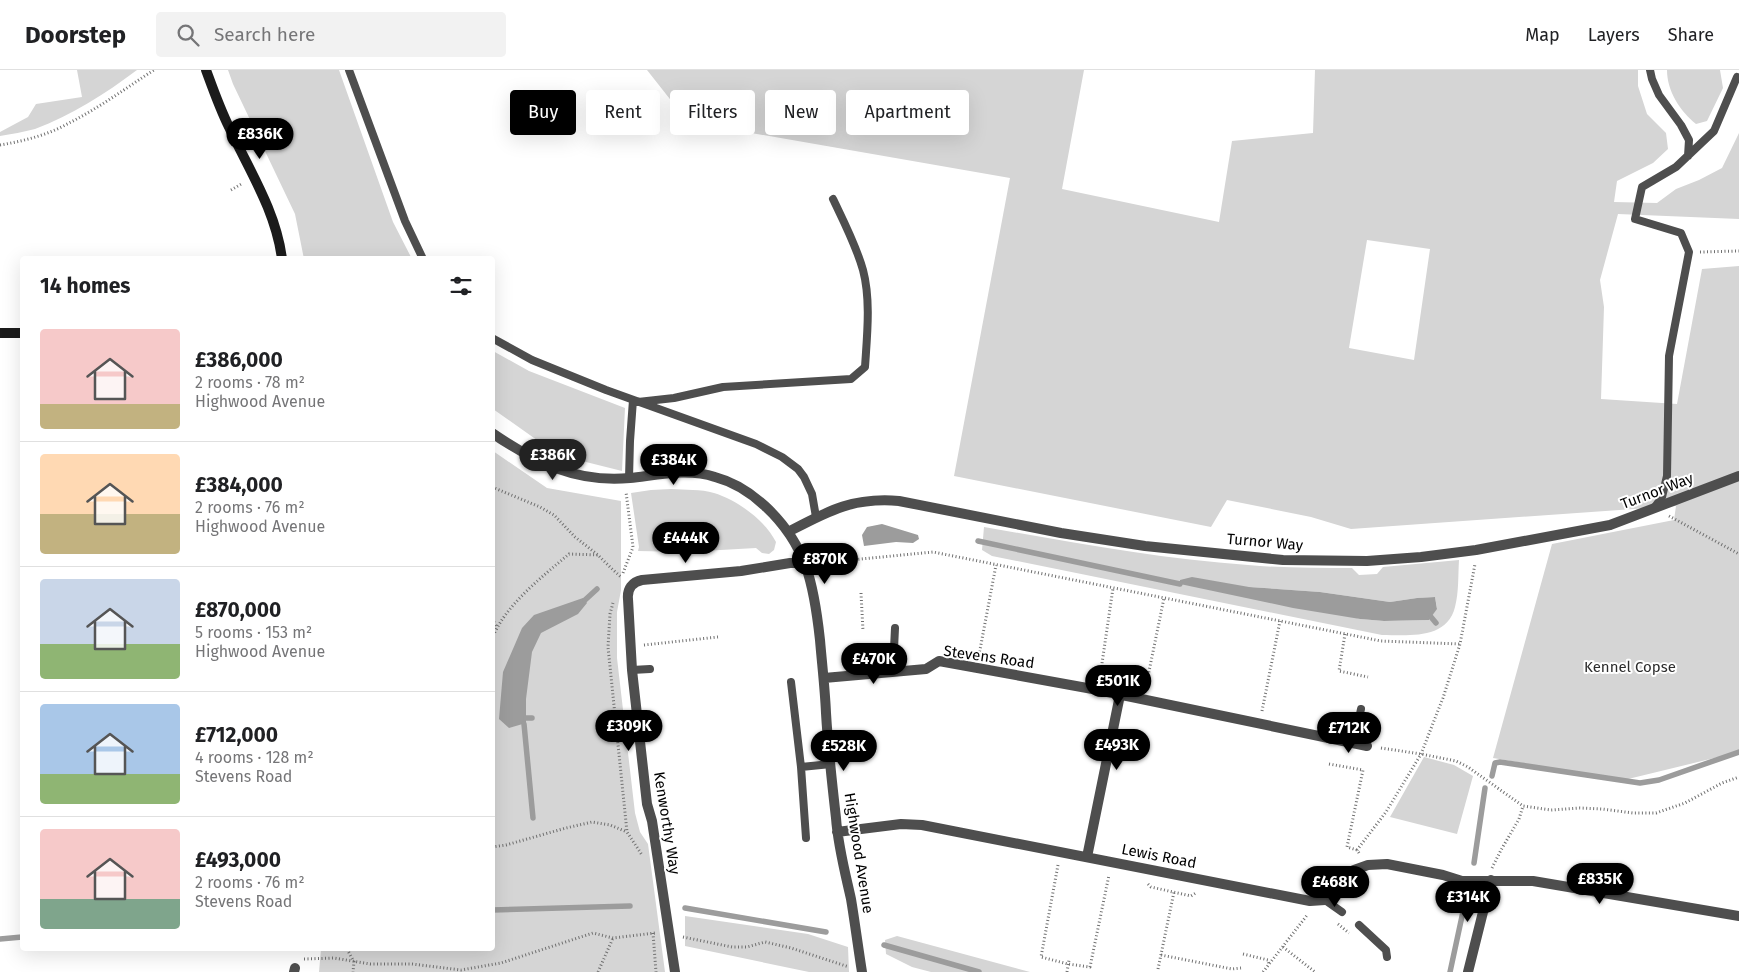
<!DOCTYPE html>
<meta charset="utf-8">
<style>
body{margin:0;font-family:"Fira Sans",sans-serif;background:#f2f2f2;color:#202124;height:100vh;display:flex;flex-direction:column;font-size:19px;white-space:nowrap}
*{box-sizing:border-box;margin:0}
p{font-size:16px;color:#757577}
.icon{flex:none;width:28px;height:28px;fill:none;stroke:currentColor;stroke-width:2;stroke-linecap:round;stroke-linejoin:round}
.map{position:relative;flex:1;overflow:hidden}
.sheet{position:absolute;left:20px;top:186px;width:475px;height:695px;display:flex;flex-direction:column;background:#fff;border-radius:5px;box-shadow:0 5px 20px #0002}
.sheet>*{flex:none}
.hud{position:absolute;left:510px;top:20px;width:475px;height:45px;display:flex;gap:10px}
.price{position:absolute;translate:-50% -42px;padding:0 11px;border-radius:18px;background:#000;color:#fff;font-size:16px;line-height:32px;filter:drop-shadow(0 1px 2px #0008)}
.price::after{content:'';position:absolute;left:50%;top:30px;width:15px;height:11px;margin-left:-8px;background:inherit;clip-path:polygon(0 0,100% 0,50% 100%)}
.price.current{background:#222;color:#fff}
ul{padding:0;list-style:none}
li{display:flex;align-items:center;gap:15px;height:125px;padding:0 20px}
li+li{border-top:1px solid #e0e0e0}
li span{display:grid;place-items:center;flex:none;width:140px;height:100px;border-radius:5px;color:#555}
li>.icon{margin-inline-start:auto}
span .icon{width:60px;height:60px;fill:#fffc;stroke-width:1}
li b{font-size:21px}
h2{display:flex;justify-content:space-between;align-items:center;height:60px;padding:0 20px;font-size:21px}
.tag{padding:0 18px;border-radius:5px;background:#fff;box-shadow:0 5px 20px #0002;font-size:18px;line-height:45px}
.tag.current{background:#000;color:#fff}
header{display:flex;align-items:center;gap:30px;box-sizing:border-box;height:70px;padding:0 25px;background:#fff;border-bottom:1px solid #e0e0e0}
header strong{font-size:24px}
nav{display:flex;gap:28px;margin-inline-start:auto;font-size:18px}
.search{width:350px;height:45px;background:#f2f2f2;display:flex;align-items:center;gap:12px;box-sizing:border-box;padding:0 18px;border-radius:5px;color:#757577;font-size:19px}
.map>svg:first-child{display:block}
.green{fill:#d5d5d5;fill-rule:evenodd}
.water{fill:#9c9c9c}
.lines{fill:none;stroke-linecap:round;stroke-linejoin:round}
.stream{stroke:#9c9c9c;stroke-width:5.5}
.path{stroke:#707070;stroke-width:3;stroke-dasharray:1 2.5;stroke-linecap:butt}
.lane{stroke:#4e4e4e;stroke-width:8}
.street{stroke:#4e4e4e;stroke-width:10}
.secondary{stroke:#1b1b1b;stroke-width:10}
.labels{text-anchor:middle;stroke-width:4;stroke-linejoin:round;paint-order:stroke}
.street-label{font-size:15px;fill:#000;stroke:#fff}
.park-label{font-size:15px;fill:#2c2c2c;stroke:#fff}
</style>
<header>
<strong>Doorstep</strong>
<div class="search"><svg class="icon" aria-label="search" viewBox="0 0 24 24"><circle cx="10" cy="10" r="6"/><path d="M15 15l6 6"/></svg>Search here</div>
<nav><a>Map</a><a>Layers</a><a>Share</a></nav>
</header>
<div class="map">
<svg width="1739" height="902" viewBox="0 0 1739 902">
<rect width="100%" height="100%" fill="#fff"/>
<!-- green -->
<path class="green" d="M 77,0 L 137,0 C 105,24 72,45 35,59 C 24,62 11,64 0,66 L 0,62 L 28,47 L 36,34 L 82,27 Z
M 228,0 L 339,0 L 393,152 L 412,189 L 304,189 L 295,144 L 233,14 Z
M 647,0 L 1084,0 L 1062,119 L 1219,152 L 1232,71 L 1313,63 L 1315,0 L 1638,0 L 1638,16 L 1647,44 L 1666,63 L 1668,79 L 1653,93 L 1617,111 L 1614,132 L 1657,133 L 1676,119 L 1699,110 L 1722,98 L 1739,63 L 1739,149 L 1618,144 L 1600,210 L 1604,237 L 1601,329 L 1677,334 L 1702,199 L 1739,196 L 1739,682 L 1624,710 L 1493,688 L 1552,474 L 1674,450 L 1676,436 L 1351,459 L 1311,447 L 1227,430 L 1211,457 L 954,406 L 1010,108 L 688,52 ZM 1367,170 L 1430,179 L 1414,290 L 1349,278 Z
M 1667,0 L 1720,0 L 1723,18 L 1707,51 L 1696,54 C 1680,41 1667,21 1667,0 Z
M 493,281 L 529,301 L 625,338 L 622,401 L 558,385 L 493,339 Z
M 493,381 L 547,418 L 621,431 L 621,520 L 617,542 L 617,588 L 635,743 L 640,762 L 648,774 L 665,902 L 319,902 L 321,879 L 492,879 Z
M 671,419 C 685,420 701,419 714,423 C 737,430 765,450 776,472 L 774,480 L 769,484 L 762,483 L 756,478 L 685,482 L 638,481 L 639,477 L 631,423 L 651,420 Z
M 984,457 C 1071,472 1160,489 1248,495 C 1283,498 1317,498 1352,498 L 1359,505 L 1377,504 L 1383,497 L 1459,490 C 1458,505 1459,522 1455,537 C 1447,570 1408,565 1382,565 L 992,486 L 982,480 ZM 1249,517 L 1320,522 L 1390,532 L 1417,528 L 1435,527 L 1437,538 L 1429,550 L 1384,551 L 1360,549 Z
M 1424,687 L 1454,695 L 1473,706 L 1457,764 L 1390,747 Z
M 685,846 L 808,864 L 848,877 L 849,902 L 809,902 L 685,876 Z
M 897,866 L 1030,902 L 931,902 L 912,897 L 886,884 L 885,870 Z"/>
<!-- water -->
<path class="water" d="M 882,454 L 918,465 L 919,469 L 913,473 L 896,472 L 864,476 L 862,465 L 867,457 Z
M 1192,507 L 1249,517 L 1320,522 L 1390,532 L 1417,528 L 1435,527 L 1437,539 L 1429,550 L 1384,551 L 1360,549 L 1293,538 L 1180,514 L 1180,510 Z
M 583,528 L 587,533 L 578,544 L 541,563 L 532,582 L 526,629 L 526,653 L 509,658 L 499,649 L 503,602 L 522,558 L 534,545 Z"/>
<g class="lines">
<!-- stream -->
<path class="stream" d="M 978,471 L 1180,514
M 585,530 L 597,519
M 1431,547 L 1436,553
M 526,648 L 532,648
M 524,654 L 533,748
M 1492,706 L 1495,693 L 1500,692 L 1640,713 L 1659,710 L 1739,682
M 1474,793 L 1485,718
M 685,838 L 826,862
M 492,840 L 630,836
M 0,869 L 22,867
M 884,875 L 979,902
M 1450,902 L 1467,823"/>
<!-- path -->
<path class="path" d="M 0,75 C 24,71 48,65 69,53 C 99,38 126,18 154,0
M 231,120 L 243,113
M 1700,182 L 1739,181
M 492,417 L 540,437 L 554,445 L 575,467 L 598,485 L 611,498 L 621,507
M 1669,446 L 1739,484
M 820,493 L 933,482 L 1381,571 L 1460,574
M 623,503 L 633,477 L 626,422
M 861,523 L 863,561
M 613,533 L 610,544 L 608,577 L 627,762 L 642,785
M 492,549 L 497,557
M 1345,564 L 1339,601 L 1368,607
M 492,569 C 504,536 543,506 569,484 L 598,485
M 644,575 L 718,567
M 979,585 L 996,495
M 1100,607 L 1113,518
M 1146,616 L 1164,528
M 1262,641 L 1280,551
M 1381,678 L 1421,684 L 1456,691 L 1468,697 L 1523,736 L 1551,740 L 1580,738 L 1602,739 L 1633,743 L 1656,743 L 1685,733 L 1722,713 L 1739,707
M 1329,694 L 1363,700 L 1347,777 L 1357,780
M 492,777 L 506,775 L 566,758 L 592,752 L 610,755 L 627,762
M 1359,783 L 1357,780 L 1386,742 L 1421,684 L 1443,628 L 1460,574 L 1475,494
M 1058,795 L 1041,887 L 1068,894 L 1090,897 L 1109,805
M 1492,798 L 1501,780 L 1519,749 L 1523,736
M 1148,814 L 1151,817 L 1191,826 L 1196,823
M 1338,854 L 1349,863
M 653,863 L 656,902
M 683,867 L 732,877 L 747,877 L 765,872 L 791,878 L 849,897
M 1283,877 L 1315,902
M 347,879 L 354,892 L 353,902
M 1243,884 L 1268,890 L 1269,894
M 1161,885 L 1232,899 L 1241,898
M 304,889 L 334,888 L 370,894 L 412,894 L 461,900 L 501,893 L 593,863 L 613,868 L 655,863
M 1158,899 L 1174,822
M 598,902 L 613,868
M 1067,902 L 1069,890
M 1263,902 L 1308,844"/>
<!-- lane -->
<path class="lane" d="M 349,0 L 405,151 L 423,189
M 1650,0 L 1652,9 L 1659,25 L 1681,55 L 1689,70 L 1688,86
M 492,268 L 532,290 L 606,320 L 756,374 L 782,387 L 798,399 L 804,407 L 812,424 L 816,447
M 638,332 L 674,328 L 723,317 L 851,309 L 865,297 C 867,266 871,230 863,200 C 856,175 844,152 833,129
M 629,408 L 630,371 L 633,330
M 1654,438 L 1662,427 L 1667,406 L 1669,286 L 1689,182 L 1681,163 L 1635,149 L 1642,117 L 1676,97 L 1714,61 L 1737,7
M 895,558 L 894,579 L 895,601
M 632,600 L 650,599
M 791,612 L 801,697 L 806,768
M 1354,673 L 1361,639
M 801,697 L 831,694
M 1325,830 L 1342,842
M 1359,855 L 1386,880 L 1387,887"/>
<!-- street -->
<path class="street" d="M 492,363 C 536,393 576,413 630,408 C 658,405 688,398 715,407 C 734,412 751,423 765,436 C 807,475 814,515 820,570 C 822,594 825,619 826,643 C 828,678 832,713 836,748 C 838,776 845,802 851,829 C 855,853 858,877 862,902
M 788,462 C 828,441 853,427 899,431 L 1061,463 L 1145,476 L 1283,490 L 1367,491 L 1421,487 L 1476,480 L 1610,455 L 1739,406
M 824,608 L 926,599 L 939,591 L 1098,620 L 1367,676
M 837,762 L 901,754 L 922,755 L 1310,831 L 1325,830 L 1329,828 L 1354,800 L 1368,795 L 1387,794 L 1443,805 L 1462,811 L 1533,811 L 1739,846
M 1087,787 L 1120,625
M 294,902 L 295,898
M 675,902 L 652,751 L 647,734 L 632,600 L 628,529 C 627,519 632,512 642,510 L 741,501 L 790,493 L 804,493
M 1468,902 L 1491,810"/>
<!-- secondary -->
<path class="secondary" d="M 206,0 C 213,19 220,39 229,57 C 249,100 276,141 282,189
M 0,263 L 22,263"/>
</g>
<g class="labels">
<!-- street labels -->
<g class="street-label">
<text transform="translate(1657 421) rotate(-21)" y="5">Turnor Way</text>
<text transform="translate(1265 472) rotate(5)" y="5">Turnor Way</text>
<text transform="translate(989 587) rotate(8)" y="5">Stevens Road</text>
<text transform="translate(667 753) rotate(81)" y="5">Kenworthy Way</text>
<text transform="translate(859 783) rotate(81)" y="5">Highwood Avenue</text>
<text transform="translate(1159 786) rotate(11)" y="5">Lewis Road</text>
</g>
<!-- park labels -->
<g class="park-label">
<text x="1630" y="602">Kennel Copse</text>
</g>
</g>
</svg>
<b class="price" style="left:260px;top:90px">£836K</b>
<b class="price current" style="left:553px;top:411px">£386K</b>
<b class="price" style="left:674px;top:416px">£384K</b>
<b class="price" style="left:686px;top:494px">£444K</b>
<b class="price" style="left:825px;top:515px">£870K</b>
<b class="price" style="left:874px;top:615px">£470K</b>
<b class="price" style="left:1118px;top:637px">£501K</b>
<b class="price" style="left:629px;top:682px">£309K</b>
<b class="price" style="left:1349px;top:684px">£712K</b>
<b class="price" style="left:1117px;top:701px">£493K</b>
<b class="price" style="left:844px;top:702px">£528K</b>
<b class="price" style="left:1600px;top:835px">£835K</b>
<b class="price" style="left:1335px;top:838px">£468K</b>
<b class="price" style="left:1468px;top:853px">£314K</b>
<div class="hud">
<a class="tag current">Buy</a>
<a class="tag">Rent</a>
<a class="tag">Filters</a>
<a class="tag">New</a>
<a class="tag">Apartment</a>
</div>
<section class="sheet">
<h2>14 homes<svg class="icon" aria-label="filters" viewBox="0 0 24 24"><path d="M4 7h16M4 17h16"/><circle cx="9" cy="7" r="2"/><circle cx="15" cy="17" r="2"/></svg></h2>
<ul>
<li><span style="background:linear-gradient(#f6c9c9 75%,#c2b280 0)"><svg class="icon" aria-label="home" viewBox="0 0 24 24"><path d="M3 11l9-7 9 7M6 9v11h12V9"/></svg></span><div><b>£386,000</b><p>2 rooms · 78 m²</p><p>Highwood Avenue</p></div></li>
<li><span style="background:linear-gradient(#ffd9b3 60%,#c2b280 0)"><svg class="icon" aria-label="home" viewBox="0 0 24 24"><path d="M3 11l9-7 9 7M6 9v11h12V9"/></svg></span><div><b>£384,000</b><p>2 rooms · 76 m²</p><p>Highwood Avenue</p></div></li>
<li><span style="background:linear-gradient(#c9d6e8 65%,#8fb573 0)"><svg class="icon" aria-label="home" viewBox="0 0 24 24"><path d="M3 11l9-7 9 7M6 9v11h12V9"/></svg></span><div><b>£870,000</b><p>5 rooms · 153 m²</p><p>Highwood Avenue</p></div></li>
<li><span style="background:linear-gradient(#a9c7e8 70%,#8fb573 0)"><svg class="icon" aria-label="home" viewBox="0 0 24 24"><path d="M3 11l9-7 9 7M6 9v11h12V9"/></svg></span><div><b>£712,000</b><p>4 rooms · 128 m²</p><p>Stevens Road</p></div></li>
<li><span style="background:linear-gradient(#f6c9c9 70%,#7fa58c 0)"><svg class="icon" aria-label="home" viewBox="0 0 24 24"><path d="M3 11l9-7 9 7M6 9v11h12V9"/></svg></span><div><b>£493,000</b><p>2 rooms · 76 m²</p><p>Stevens Road</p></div></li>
</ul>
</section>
</div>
